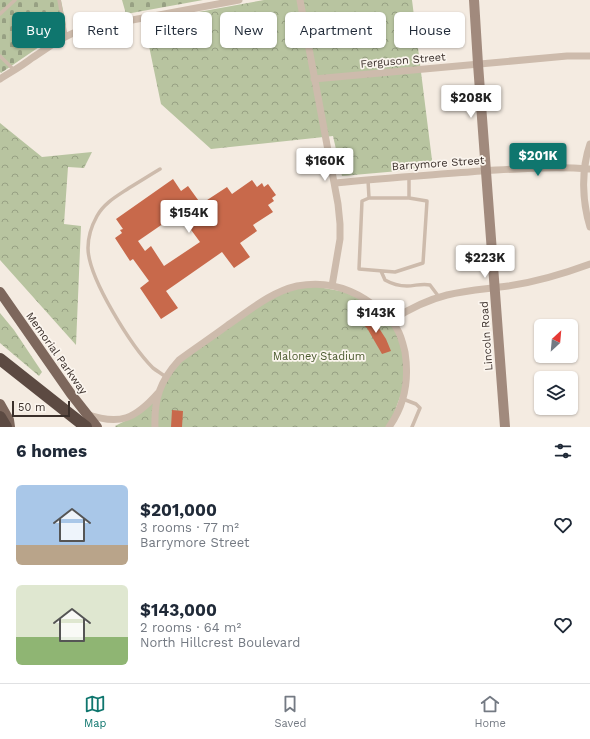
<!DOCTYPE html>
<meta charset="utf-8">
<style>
body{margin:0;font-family:"Work Sans",sans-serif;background:#f2f2f3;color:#1f2937;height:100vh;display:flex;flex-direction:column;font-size:15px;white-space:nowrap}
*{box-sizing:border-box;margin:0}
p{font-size:13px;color:#747a83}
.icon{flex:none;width:22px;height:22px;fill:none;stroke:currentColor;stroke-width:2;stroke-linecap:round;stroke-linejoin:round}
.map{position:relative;height:427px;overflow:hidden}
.side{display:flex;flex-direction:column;background:#fff;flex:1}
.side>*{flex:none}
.banner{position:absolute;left:12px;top:12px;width:566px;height:36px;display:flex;gap:8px}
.needle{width:26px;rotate:26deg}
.fabs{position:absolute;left:534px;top:319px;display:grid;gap:8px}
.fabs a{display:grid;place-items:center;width:44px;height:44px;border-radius:6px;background:#fff;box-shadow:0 1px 3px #0004;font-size:20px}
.scale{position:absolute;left:12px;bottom:10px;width:58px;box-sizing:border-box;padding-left:4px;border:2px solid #3b302b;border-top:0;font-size:11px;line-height:14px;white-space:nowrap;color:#3b302b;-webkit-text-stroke:3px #fbf5ee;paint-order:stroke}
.price{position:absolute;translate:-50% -34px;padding:0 9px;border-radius:4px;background:#fff;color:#222;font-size:13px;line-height:26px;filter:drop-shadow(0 1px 2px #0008)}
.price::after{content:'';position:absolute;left:50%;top:24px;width:12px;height:9px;margin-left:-6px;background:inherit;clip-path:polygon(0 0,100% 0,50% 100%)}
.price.selected{background:#0f766e;color:#fff}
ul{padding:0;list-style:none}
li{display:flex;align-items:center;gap:12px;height:100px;padding:0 16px}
li span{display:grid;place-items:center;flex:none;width:112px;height:80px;border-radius:6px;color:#555}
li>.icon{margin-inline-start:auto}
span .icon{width:48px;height:48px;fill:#fffc;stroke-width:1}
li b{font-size:17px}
h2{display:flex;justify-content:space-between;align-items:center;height:48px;padding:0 16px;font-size:17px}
.tag{padding:0 14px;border-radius:6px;background:#fff;box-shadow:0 1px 3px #0004;font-size:14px;line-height:36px}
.tag.selected{background:#0f766e;color:#fff}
.tabs{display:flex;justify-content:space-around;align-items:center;height:56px;border-top:1px solid #e0e1e3;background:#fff;font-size:11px;color:#747a83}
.tabs a{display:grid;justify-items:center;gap:2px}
.tabs .selected{color:#0f766e}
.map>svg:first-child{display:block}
.forest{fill:url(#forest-crowns)}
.cemetery{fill:url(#cemetery-stones)}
.building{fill:#c8694b;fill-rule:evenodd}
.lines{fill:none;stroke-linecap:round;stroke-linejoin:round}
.lane{stroke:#cdbbac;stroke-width:3.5}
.street{stroke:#cdbbac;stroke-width:7}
.secondary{stroke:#a18a7d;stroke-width:10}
.primary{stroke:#7d675c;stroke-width:10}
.highway{stroke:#5c4a42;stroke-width:12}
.labels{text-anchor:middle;stroke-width:3.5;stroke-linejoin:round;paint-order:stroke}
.street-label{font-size:11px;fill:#3b302b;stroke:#fbf5ee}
.park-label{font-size:11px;fill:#4a5a2e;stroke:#fbf5ee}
</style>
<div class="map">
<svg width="590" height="427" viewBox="0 0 590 427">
<defs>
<pattern id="forest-crowns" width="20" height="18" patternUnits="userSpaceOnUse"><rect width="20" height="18" fill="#b8c4a0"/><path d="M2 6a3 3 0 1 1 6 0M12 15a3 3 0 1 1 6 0" fill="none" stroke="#97a083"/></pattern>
<pattern id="cemetery-stones" width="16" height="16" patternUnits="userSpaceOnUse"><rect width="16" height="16" fill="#b8c4a0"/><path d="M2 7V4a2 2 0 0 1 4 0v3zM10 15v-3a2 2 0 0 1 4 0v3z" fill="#97a083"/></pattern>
</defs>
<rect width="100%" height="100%" fill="#f4ebe1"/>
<!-- forest -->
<path class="forest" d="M 264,0 L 412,0 L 433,168 L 342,176 L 333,136 L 211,149 L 161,104 L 144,22 Z
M 0,123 L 42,157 L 92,152 L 84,168 L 68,167 L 64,224 L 81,226 L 76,345 L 0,260 Z
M 307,285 L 357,294 L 398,330 L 407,378 L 389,427 L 116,427 L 115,426 L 135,416 L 157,399 L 171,368 L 266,299 Z
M 0,313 L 14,330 L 42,372 L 39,376 L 0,343 Z"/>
<!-- cemetery -->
<path class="cemetery" d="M 0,0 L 61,0 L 66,25 L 61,32 L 1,73 L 0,72 Z
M 122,0 L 203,0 L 126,14 Z"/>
<!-- building -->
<path class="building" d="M 173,179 L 181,191 L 188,186 L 201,204 L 227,187 L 232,194 L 252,180 L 257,187 L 262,183 L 264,187 L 268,184 L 276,195 L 272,198 L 274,201 L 268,205 L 273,212 L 253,225 L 257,231 L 240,243 L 250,257 L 234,268 L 222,252 L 166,291 L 178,308 L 161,319 L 140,288 L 149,281 L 133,259 L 130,261 L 115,238 L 122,233 L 120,230 L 123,229 L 116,219 ZM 186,208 L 193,218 L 186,223 L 200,242 L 164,266 L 151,246 L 145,251 L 138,241 Z
M 365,313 L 375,322 L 386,339 L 391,351 L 382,354 L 367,328 L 359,321 Z
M 172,410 L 183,411 L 182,427 L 171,427 Z"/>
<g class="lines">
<!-- lane -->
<path class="lane" d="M 59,0 L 66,36
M 0,14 L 15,0
M 0,56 L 14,70
M 160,169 C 150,175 139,182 129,188 C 117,196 104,203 97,216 C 92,225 88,238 88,248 C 88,278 132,347 153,368 C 157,371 162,374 166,377
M 368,180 L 369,198 L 409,198 L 409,177
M 369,198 L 362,201 L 359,269 L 395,272 L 423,263 L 427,201 L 409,198
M 381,271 L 385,280 C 392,284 399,286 407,286 C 415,286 422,283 430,285 L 439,297
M 403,399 L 416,404 L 420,408 L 412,427"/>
<!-- street -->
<path class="street" d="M 300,0 L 338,204 L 340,224 L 340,239 L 332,286
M 0,79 C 11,72 22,66 32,58 C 51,46 62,36 84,29 L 239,0
M 314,79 L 567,56 L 590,56
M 590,144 C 581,170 582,201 590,227
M 335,183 C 383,178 432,175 481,171 C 517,169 553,166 590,169
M 392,320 C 409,309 427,300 447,295 C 467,290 487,289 508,286 C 536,282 563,274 590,264
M 86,414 C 120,426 135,419 158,393
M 155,427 C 154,399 160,381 179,360 C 195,348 212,337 228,325 C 250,310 271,292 297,286 C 328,280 357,290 381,311 C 387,316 393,321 397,329 C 401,335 403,344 405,352 C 409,378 405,405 389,427"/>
<!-- secondary -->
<path class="secondary" d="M 474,0 L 478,64 L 505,427"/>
<!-- primary -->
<path class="primary" d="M 0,292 L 71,394 L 97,427
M 0,404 L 9,420 L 10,427"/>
<!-- highway -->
<path class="highway" d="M 0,359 L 86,427
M 0,417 L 6,427"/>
</g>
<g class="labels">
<!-- street labels -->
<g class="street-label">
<text transform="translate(403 60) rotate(-5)" y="4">Ferguson Street</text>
<text transform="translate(438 163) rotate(-4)" y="4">Barrymore Street</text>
<text transform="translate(486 336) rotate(-94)" y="4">Lincoln Road</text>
<text transform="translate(57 353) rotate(55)" y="4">Memorial Parkway</text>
</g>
<!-- park labels -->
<g class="park-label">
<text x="319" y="360">Maloney Stadium</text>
</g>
</g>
</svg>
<div class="fabs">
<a><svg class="needle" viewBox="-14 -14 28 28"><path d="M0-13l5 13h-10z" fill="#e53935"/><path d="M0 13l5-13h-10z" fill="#747a83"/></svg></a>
<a><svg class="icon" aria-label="layers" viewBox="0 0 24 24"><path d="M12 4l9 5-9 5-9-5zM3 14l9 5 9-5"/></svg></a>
</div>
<div class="scale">50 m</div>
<b class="price" style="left:471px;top:119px">$208K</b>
<b class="price selected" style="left:538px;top:177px">$201K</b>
<b class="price" style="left:325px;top:182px">$160K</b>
<b class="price" style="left:189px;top:234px">$154K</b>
<b class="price" style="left:485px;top:279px">$223K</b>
<b class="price" style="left:376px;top:334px">$143K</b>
<div class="banner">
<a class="tag selected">Buy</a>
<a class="tag">Rent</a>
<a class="tag">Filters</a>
<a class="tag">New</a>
<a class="tag">Apartment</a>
<a class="tag">House</a>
</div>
</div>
<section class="side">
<h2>6 homes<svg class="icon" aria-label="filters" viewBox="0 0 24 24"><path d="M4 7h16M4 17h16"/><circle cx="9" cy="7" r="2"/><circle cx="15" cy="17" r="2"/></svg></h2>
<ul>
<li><span style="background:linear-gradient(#a9c7e8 75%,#b9a48a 0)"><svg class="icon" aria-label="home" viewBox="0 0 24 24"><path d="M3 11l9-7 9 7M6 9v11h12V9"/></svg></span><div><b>$201,000</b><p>3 rooms · 77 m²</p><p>Barrymore Street</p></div><svg class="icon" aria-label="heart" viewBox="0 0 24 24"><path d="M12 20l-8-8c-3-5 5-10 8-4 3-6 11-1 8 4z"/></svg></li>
<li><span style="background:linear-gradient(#dfe7d0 65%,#8fb573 0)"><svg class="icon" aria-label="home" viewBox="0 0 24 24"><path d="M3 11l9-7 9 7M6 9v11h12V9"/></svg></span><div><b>$143,000</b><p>2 rooms · 64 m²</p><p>North Hillcrest Boulevard</p></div><svg class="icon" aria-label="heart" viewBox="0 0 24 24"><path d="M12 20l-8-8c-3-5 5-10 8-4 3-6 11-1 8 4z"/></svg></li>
</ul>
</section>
<nav class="tabs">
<a class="selected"><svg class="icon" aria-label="map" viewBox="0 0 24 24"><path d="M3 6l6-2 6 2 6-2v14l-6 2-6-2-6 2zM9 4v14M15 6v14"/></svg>Map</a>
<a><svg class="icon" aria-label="saved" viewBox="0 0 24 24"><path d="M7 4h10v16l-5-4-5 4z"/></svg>Saved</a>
<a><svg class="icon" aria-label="home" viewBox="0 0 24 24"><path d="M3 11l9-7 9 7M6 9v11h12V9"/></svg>Home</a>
</nav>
